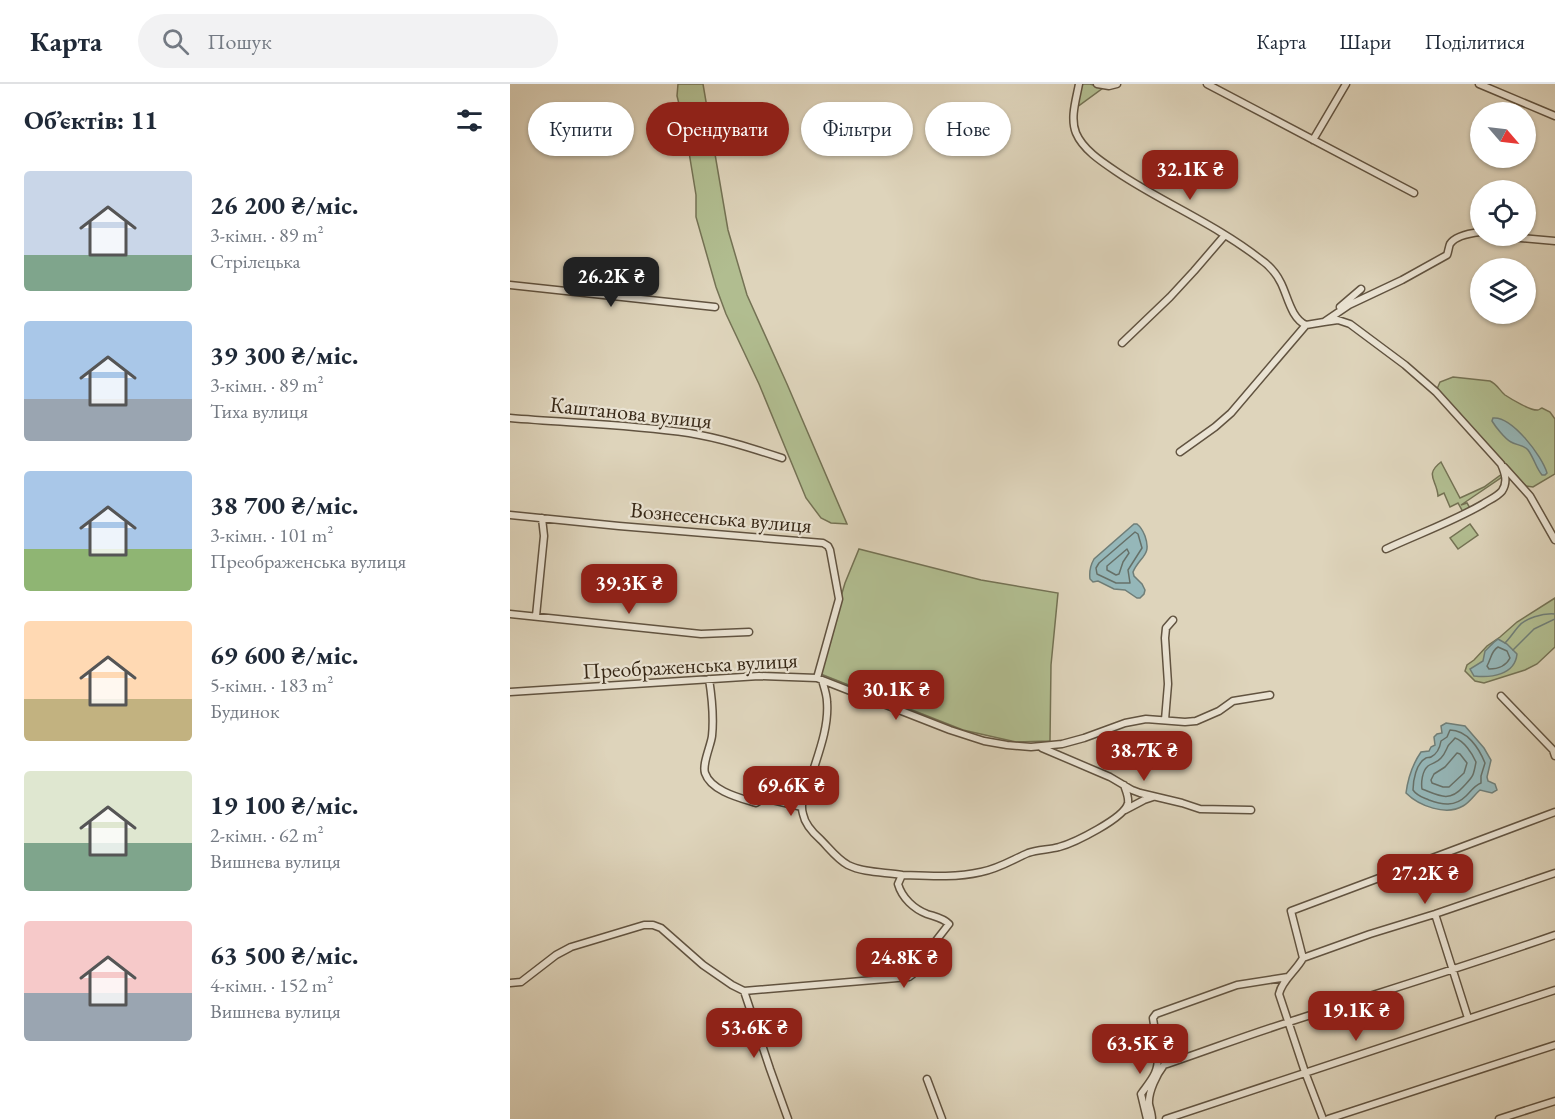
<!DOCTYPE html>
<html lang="uk">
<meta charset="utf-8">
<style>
body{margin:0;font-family:"EB Garamond",serif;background:#f2f2f3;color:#1f2937;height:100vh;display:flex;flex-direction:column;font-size:22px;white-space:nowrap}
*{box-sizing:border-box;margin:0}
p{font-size:20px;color:#747a83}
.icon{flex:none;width:33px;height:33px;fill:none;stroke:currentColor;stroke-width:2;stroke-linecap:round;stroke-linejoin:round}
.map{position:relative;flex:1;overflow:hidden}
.panel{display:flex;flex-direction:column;background:#fff;width:510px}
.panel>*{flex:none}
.guide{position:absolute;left:18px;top:18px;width:570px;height:54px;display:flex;gap:12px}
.needle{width:39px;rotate:118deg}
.buttons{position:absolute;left:960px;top:18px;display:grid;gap:12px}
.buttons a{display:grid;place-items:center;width:66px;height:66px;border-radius:50%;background:#fff;box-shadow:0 2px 4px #0004;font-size:30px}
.price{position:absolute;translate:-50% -51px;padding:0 14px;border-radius:12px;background:#8f2418;color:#fff;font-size:20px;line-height:39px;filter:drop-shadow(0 2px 3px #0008)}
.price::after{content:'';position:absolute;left:50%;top:36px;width:18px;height:14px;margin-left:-9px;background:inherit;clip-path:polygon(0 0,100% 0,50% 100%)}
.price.active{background:#222;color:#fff}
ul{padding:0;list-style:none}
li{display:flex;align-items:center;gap:18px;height:150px;padding:0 24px}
li span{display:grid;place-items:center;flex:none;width:168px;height:120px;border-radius:6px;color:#555}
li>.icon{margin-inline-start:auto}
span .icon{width:72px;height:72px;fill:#fffc;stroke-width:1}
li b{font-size:26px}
h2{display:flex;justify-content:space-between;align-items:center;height:72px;padding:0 24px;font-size:26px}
.pill{padding:0 21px;border-radius:27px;background:#fff;box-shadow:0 2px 4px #0004;font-size:21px;line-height:54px}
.pill.active{background:#8f2418;color:#fff}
header{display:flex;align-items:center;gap:36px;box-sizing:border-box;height:84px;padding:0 30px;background:#fff;border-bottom:2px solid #e0e1e3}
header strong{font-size:28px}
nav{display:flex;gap:33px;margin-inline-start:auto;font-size:21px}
.search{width:420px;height:54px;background:#f2f2f3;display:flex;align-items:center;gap:15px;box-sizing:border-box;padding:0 21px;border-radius:33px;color:#747a83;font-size:22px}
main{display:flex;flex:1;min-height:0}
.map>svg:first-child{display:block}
.green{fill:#b1bd90;stroke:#747254;stroke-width:1.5}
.water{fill:#95b7b9;stroke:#6f7e78;stroke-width:1.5}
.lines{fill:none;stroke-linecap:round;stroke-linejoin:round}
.shore{stroke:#667068;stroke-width:1.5}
.stream{stroke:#6f7e78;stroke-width:1.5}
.minor-casing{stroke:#615340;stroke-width:9}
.minor{stroke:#eae3d3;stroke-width:6}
.labels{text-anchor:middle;stroke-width:4.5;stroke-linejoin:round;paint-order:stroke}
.street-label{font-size:22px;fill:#372817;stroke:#eae3d3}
</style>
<header>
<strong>Карта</strong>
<div class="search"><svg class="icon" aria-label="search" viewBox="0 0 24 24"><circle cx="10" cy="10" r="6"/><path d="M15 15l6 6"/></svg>Пошук</div>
<nav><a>Карта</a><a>Шари</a><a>Поділитися</a></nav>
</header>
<main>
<section class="panel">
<h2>Об’єктів: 11<svg class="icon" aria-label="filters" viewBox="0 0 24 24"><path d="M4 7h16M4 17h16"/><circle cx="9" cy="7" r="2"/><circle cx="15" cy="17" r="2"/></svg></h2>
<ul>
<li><span style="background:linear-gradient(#c9d6e8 70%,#7fa58c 0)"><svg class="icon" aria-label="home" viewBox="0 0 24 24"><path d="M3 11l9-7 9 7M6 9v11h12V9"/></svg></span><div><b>26 200 ₴/міс.</b><p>3-кімн. · 89 m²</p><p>Стрілецька</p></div></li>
<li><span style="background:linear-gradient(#a9c7e8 65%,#9aa5b1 0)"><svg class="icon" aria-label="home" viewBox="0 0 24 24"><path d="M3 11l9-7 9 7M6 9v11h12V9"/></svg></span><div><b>39 300 ₴/міс.</b><p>3-кімн. · 89 m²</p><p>Тиха вулиця</p></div></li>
<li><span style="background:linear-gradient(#a9c7e8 65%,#8fb573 0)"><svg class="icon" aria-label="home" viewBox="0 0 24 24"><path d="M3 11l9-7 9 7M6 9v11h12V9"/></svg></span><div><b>38 700 ₴/міс.</b><p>3-кімн. · 101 m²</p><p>Преображенська вулиця</p></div></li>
<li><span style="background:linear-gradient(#ffd9b3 65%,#c2b280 0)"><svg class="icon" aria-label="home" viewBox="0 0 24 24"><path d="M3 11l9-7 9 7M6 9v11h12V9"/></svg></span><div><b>69 600 ₴/міс.</b><p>5-кімн. · 183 m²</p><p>Будинок</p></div></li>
<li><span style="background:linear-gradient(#dfe7d0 60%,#7fa58c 0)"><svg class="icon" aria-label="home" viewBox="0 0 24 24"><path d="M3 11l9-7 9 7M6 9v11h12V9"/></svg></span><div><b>19 100 ₴/міс.</b><p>2-кімн. · 62 m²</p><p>Вишнева вулиця</p></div></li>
<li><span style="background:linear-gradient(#f6c9c9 60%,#9aa5b1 0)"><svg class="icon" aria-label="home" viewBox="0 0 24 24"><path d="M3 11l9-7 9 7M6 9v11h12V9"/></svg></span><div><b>63 500 ₴/міс.</b><p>4-кімн. · 152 m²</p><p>Вишнева вулиця</p></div></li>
</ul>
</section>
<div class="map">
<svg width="1045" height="1035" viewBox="0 0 1045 1035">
<rect width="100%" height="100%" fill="#ded4bb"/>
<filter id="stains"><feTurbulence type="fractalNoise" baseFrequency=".00333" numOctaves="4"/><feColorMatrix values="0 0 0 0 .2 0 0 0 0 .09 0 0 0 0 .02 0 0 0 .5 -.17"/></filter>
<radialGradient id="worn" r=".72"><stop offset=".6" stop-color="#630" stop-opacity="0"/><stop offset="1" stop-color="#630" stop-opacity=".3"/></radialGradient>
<!-- green -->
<path class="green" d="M 168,0 L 193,0 L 218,146 L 237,211 L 277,300 L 337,440 L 321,439 L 311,434 L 296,414 L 249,300 L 216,230 L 206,203 L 186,133 L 186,111 L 175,44 L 167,12 Z
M 570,0 L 580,0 L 593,4 L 567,23 Z
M 943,293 L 980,297 C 987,300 989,306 995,311 C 1001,315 1021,327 1028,326 C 1029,326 1031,324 1032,324 L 1040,328 L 1045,335 L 1045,390 L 1023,403 L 1016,402 L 927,305 L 930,298 Z
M 931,378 L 950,414 L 974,403 L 992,390 L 992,393 L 951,421 L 957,419 L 960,424 L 953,428 L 948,419 L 940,423 L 934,409 L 928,412 C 927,396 914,391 931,378 Z
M 960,440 L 968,451 L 948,465 L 940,454 Z
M 349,465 L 471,496 L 548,509 L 541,581 L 540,657 L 506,658 L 453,646 L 308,589 L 335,499 Z
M 1045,514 L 1045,563 L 1027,580 L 1015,586 L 974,599 L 965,597 L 955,587 L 957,581 L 964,576 L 977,562 L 990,553 L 1007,538 Z"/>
<!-- water -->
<path class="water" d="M 983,334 C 1002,332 1032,372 1037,389 L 1035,391 L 1032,391 C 1026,384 1024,374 1018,366 C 1014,361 1006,361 1001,358 C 995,355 985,342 982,337 Z
M 624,440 L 627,440 C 632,444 633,447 635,452 C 642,472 630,472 623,488 L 624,492 L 632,500 L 635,506 L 634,510 L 630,514 L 627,514 L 615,506 L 604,505 L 588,497 L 583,498 L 580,495 C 579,487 580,482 584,475 Z
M 988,555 L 997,560 L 1007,570 C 1005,591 981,594 964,592 L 960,585 L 973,577 L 975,567 C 977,566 983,558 988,555 Z
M 936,639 L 955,642 L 974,664 L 981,676 L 977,693 L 978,697 L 985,700 L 987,706 L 982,709 L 970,706 C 964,711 960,718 953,722 C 936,732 909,722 896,709 C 898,694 902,681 911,668 L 919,667 L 921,663 L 925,661 L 924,653 L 927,650 L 932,649 L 931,642 Z"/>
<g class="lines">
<!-- shore -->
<path class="shore" d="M 625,448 L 628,450 L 632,464 L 618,486 L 620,499 L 606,499 L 587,490 L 586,484 L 589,479 Z
M 617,465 L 619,469 L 613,478 L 609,490 L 606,491 L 597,486 L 597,482 Z
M 988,563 L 997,567 L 1000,574 C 996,582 988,585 979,585 L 977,582 C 981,575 981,567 988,563 Z
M 940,646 C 957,646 969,664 975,679 L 971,692 L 971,699 C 964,702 961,707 956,712 C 945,723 932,721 919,716 C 912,713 907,712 903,706 C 903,697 906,679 916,674 C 917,673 919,674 921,673 C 927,670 930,663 931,657 L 937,653 Z
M 945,654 C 954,657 962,669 966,678 C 963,694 963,692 953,703 C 939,719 928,711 912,705 C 911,699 912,687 918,682 C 922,679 927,679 931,674 C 935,670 936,666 938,662 C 940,659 943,657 945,654 Z
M 947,669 L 950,670 L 957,679 L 954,689 L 939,703 L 933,703 L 922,699 L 921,696 L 924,690 L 935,683 Z"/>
<!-- stream -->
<path class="stream" d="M 995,559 C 1000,554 1003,549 1008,543 C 1015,534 1033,529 1045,530
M 1003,566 L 1024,545 L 1045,535"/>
<!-- minor casing -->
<g class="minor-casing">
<path id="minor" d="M 569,0 C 566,16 560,34 566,49 C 574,68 597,81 613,92 C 658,121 708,142 750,175 C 759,181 766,189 771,199 C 778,213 781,234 796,241
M 587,0 L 599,2 L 607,0
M 697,0 L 904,109
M 969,0 L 1045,32
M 803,56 L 836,0
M 988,152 L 1045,157
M 0,201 L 205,223
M 830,223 L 851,205
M 814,238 L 828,236 L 840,240 L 895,281 L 926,308 L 991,380 C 995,389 998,398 992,407 C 987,413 979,416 973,420 C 942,438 908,450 876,465
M 612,259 L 660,213 L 684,187 L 715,151
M 0,334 C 59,339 119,340 179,349 C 210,354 241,364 272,374
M 670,368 L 705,343 L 721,329 L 796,241 L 814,238 L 839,221 L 892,196 L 937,171 C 938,169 939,162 940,160 C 945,152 962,149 970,148
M 994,383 L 1020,412 L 1045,456
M 0,431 L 109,442 L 313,459 L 318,462 L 320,466 L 329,515 L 307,594
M 0,530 L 191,550 L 239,548
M 26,532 L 34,452 L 32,434
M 199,595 C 202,614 204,633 202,652 C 201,661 192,680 195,689 C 201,707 230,714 246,719 L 254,714 L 292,723
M 312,596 C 314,603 317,611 317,618 C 319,642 309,668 302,690 C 297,702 289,717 293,730 C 295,741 303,749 311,756 C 319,764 327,775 338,781 C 354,789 375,788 392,791
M 0,608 L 249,592 L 307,594 L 440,646 L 474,657 L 497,661 L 521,663 L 552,660 L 574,654 L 615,639 L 636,635 L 675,638 L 686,637 L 709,627 L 723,617 L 760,611
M 991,612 L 1043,666 L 1045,672
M 655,636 L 658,600 L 655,554 L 656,544 L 663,536
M 532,664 L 600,693 L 622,706 L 630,709 L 672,719 L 690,725 L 741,726
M 615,726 L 634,716 L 643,713
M 925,830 L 958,934
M 793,874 L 860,850 L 925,830 L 1045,789
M 0,899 L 11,898 L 46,871 L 61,863 L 134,841 L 143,841 L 151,844 L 193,881 L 222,901 L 234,907 L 399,893 L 403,890 L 425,858 L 439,840 C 433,834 426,833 417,830 C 404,825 392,814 388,800 L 392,791 C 418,792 445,794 471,788 C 488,785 502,776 518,769 C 528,765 539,766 549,763 C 564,759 615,734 618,719 C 619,713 616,707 614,701
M 234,907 L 260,985 L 278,1035
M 417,995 L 432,1035
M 637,1035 L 631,1010 C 636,1003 642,996 645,989 C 652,974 645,950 643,934 L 646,930 L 727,901 L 778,893
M 642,1035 C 642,1030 640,1025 639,1020 C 638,1008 647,990 654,981 C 696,967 737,951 779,938 C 868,909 957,882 1045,851
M 656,1035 L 1045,906
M 813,1035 L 795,988 L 769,910 C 772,896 786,887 793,874 L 781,827 L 1045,728
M 818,1035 L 1045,961
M 989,1035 L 1045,1017"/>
</g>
<!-- minor -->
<use href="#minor" class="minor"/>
</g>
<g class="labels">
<!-- street labels -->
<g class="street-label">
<text transform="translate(121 328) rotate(6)" y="8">Каштанова вулиця</text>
<text transform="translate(211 433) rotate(5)" y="8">Вознесенська вулиця</text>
<text transform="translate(180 581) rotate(-3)" y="8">Преображенська вулиця</text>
</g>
</g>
<rect width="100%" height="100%" filter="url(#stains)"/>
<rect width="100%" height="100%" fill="url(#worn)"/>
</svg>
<div class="buttons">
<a><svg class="needle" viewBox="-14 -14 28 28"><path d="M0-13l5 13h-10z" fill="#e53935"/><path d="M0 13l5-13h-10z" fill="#747a83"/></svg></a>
<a><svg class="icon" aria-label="locate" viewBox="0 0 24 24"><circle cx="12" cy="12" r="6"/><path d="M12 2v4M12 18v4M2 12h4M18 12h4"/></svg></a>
<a><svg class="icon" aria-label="layers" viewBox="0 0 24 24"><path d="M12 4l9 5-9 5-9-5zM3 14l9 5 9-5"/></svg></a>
</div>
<b class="price" style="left:680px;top:117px">32.1K ₴</b>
<b class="price active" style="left:101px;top:224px">26.2K ₴</b>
<b class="price" style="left:119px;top:531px">39.3K ₴</b>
<b class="price" style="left:386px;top:637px">30.1K ₴</b>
<b class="price" style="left:634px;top:698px">38.7K ₴</b>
<b class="price" style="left:281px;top:733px">69.6K ₴</b>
<b class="price" style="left:915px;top:821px">27.2K ₴</b>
<b class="price" style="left:394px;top:905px">24.8K ₴</b>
<b class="price" style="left:846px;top:958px">19.1K ₴</b>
<b class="price" style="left:244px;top:975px">53.6K ₴</b>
<b class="price" style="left:630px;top:991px">63.5K ₴</b>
<div class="guide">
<a class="pill">Купити</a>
<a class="pill active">Орендувати</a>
<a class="pill">Фільтри</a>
<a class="pill">Нове</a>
</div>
</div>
</main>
